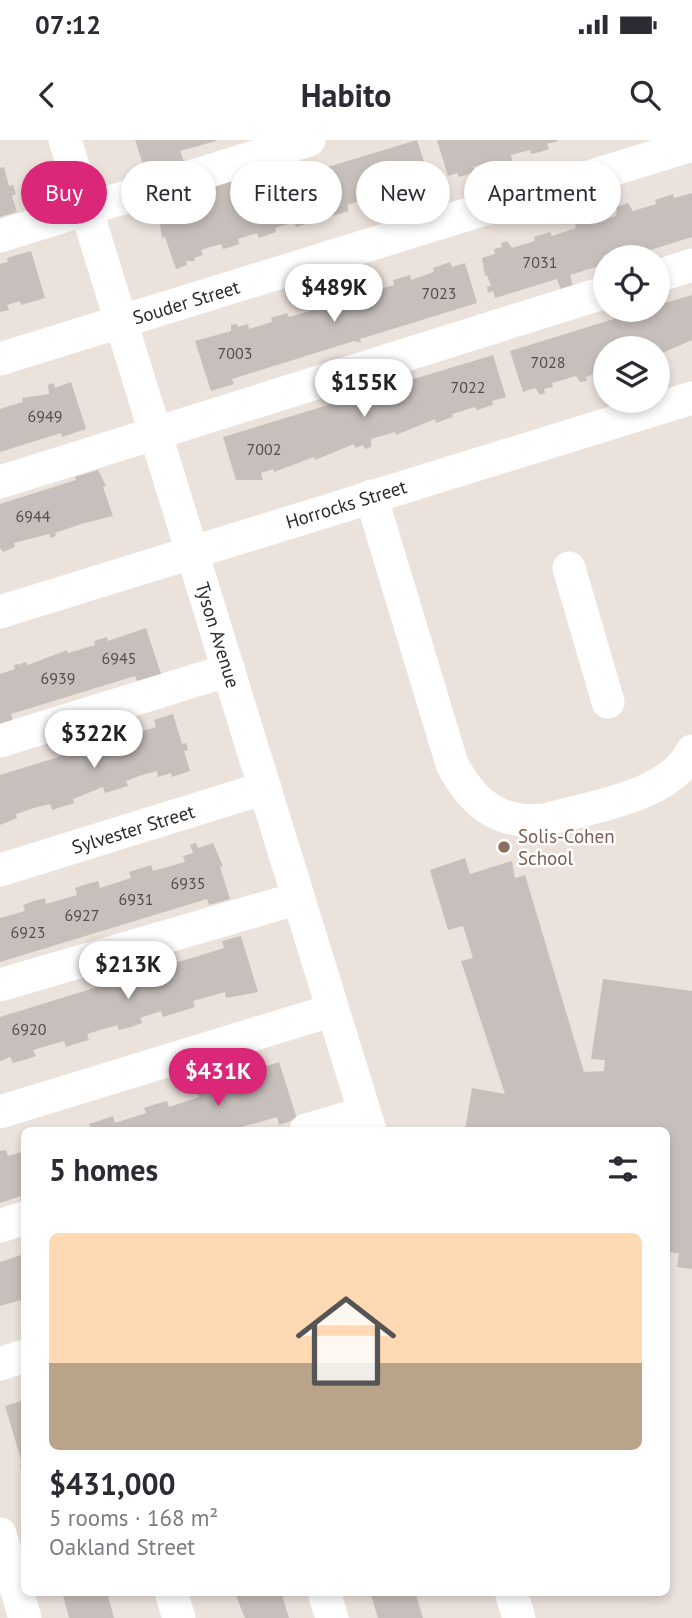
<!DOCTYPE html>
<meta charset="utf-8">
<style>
body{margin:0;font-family:"PT Sans",sans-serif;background:#f7f7f7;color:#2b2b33;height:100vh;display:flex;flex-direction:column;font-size:26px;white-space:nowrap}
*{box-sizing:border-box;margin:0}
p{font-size:23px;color:#7c7c81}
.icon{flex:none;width:38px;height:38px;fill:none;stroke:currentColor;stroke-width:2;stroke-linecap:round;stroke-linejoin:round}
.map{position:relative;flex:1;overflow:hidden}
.panel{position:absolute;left:21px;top:987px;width:649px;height:469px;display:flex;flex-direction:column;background:#fff;border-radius:10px;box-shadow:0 4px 10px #0003}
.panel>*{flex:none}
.guide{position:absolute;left:21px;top:21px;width:651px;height:63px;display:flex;gap:14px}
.tools{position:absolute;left:593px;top:105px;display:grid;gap:14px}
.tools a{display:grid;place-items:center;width:77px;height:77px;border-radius:50%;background:#fff;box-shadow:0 4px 10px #0003;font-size:35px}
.price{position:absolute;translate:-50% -60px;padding:0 16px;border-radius:24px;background:#fff;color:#222;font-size:23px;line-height:46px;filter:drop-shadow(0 2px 4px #0008)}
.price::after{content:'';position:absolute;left:50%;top:42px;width:21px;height:16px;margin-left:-10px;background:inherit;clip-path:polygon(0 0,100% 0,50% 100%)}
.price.active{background:#db2777;color:#fff}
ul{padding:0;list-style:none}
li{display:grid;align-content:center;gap:14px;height:371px;padding:0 28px}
li span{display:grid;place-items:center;height:217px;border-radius:10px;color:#555}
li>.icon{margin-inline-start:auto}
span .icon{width:126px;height:126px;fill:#fffc;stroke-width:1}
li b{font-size:30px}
h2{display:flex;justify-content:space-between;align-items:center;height:84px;padding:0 28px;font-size:30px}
.tag{padding:0 24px;border-radius:32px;background:#fff;box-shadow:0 4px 10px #0003;font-size:24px;line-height:63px}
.tag.active{background:#db2777;color:#fff}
.status{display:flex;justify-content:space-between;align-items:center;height:49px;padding:0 35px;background:#fff;direction:ltr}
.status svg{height:19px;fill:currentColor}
header{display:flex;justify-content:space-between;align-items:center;height:91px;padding:0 28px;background:#fff;font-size:32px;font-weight:700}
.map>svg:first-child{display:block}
.building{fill:#c7bfbb}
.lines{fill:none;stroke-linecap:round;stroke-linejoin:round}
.minor{stroke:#fff;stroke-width:33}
.education-dot{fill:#8d6e63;stroke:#fff;stroke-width:2.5}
.labels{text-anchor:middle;stroke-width:5;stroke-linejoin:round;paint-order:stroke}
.number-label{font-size:16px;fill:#514f4e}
.street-label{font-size:19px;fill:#2a2a2a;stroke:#fff}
.education-label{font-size:19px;fill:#785e54;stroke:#fff;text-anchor:start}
</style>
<div class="status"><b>07:12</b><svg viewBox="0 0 49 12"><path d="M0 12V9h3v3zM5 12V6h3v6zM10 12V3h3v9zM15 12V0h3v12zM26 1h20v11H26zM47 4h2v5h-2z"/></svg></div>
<header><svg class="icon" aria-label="back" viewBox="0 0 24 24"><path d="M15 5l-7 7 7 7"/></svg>Habito<svg class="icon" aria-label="search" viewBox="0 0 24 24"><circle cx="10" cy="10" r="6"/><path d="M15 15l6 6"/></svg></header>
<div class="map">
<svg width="692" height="1478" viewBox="0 0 692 1478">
<rect width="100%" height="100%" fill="#ece2dc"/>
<!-- building -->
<path class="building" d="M 135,0 L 216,0 L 216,1 L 180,11 L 184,22 L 146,34 Z
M 417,0 L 430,40 L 419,43 L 421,49 L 405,54 L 404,48 L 383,54 L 385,59 L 369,64 L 367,59 L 347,65 L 349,71 L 332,76 L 330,71 L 310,77 L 312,82 L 296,87 L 294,82 L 275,88 L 276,92 L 259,98 L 257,93 L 238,99 L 239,104 L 231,107 L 223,109 L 221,104 L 210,107 L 201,110 L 203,115 L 194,118 L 195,121 L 186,121 L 187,125 L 176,129 L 165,97 L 162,98 L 159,79 L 161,75 L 169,73 L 170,76 L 216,60 L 211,43 L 229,37 L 235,55 Z
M 437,0 L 558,0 L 558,1 L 547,4 L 549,9 L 540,12 L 531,14 L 530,10 L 511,15 L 513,25 L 495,26 L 494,21 L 473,27 L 475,32 L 459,37 L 457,33 L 448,36 Z
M 4,27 L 9,46 L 13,45 L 16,54 L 12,56 L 17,72 L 0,77 L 0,28 Z
M 692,53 L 692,97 L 628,117 L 606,117 L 606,124 L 570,135 L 573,146 L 561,150 L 557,139 L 495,158 L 493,151 L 488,153 L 487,147 L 491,146 L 487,135 L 485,136 L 482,118 L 495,114 L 494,109 L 502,107 L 501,103 L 507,101 L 512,108 L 535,101 L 534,97 L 550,92 L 552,96 L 576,88 L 575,84 L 583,81 L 598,78 L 599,82 L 616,76 L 617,67 L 628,63 L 633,71 L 656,64 L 655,60 L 673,54 L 674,58 Z
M 31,111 L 45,158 L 21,165 L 20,161 L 7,165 L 9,170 L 0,172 L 0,124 L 8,122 L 7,118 Z
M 450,122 L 452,127 L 465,123 L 477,163 L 360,199 L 361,203 L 354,201 L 232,239 L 234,244 L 211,251 L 195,201 L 231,191 L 231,185 L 237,184 L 238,187 L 248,184 L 249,189 L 272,182 L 271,178 L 287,173 L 289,177 L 313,170 L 311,165 L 354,157 L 351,149 L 359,146 L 368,144 L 370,152 L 394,145 L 393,140 L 410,135 L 411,140 L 434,132 L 433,128 Z
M 692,155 L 692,200 L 658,215 L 658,208 L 606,208 L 606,227 L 593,231 L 594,234 L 586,237 L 587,241 L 580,242 L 576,236 L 552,243 L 553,247 L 544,249 L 545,253 L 540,255 L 535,248 L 523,252 L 510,211 L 643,170 L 658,170 L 658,165 Z
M 493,215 L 506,257 L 492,261 L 493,265 L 477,270 L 475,267 L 452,274 L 453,277 L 436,283 L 435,279 L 396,295 L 395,292 L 371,299 L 371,307 L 365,309 L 363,305 L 355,308 L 354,304 L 315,320 L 314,317 L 274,332 L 273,329 L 261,333 L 263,340 L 236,340 L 223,297 Z
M 71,242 L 86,289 L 62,297 L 61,293 L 0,312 L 0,269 L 23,262 L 22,258 L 49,254 L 48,245 L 54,243 L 55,248 Z
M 98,330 L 106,346 L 103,347 L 113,376 L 81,384 L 55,393 L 56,396 L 51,398 L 49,394 L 14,403 L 15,407 L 3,412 L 0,408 L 0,364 L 76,340 L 75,337 Z
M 146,488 L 161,534 L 137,541 L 135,536 L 11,574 L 15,589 L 0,593 L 0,534 L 15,529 L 14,525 L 19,524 L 22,528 L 20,524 L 26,522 L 28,525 L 67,510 L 68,513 L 95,505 L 94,501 L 107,497 L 108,501 Z
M 173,574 L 182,604 L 186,603 L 188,610 L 184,611 L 190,631 L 172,637 L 171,633 L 158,637 L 157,631 L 142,635 L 126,641 L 128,646 L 105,653 L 103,647 L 73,659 L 74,663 L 52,670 L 50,664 L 34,668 L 16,674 L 17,678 L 0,685 L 0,635 L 123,597 L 122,594 L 129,592 L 130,595 L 156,587 L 154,580 Z
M 196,703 L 198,708 L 213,703 L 223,726 L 220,727 L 230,759 L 209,765 L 207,759 L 0,822 L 0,778 L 25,771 L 23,765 L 34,761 L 45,758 L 46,764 L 77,755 L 75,748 L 87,744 L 98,741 L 100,748 L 131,738 L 129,732 L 151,725 L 153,731 L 185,722 L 183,716 L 193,713 L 190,705 Z
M 465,718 L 470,734 L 512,721 L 515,738 L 525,735 L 584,932 L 604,931 L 605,920 L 591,919 L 603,839 L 692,851 L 692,1129 L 677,1127 L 679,1113 L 667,1112 L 667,990 L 465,990 L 472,948 L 505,954 L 461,821 L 473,818 L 463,786 L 448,790 L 430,730 Z
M 241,796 L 258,852 L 226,858 L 225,852 L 193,861 L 195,867 L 163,877 L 161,871 L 140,878 L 142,883 L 131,887 L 119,890 L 117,885 L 87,894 L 89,900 L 78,903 L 66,907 L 64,901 L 33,910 L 36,916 L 24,920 L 13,923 L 10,917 L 0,921 L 0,877 L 224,808 L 222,801 Z
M 279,922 L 297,979 L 279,985 L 277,977 L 232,990 L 92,990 L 89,984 L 113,976 L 115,983 L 146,973 L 144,968 L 156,964 L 167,961 L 169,967 L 199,957 L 197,951 L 209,947 L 220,944 L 223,950 L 235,943 L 236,947 L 254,941 L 252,935 L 262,932 L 261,928 Z
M 6,1010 L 8,1016 L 24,1011 L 24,1055 L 0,1063 L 0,1011 Z
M 24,1114 L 24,1159 L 0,1166 L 0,1122 Z
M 24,1260 L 24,1328 L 21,1329 L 20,1324 L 22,1323 L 5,1266 Z
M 62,1452 L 107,1452 L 114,1478 L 69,1478 Z
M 237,1452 L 281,1452 L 289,1478 L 245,1478 L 236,1456 Z
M 370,1452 L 415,1452 L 423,1478 L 378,1478 Z"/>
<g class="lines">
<!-- minor -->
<path class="minor" d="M 65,0 L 370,990
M 0,96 L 309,0
M 658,136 L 692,125
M 0,219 L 692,5
M 0,342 L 606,152
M 371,356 L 452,624 C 472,663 499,685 545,680 C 590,667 670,657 692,611
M 569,428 L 608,562
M 0,472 L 692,258
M 0,601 L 229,530
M 0,730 L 265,648
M 0,845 L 299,758
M 0,972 L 333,870
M 306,990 L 364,973
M 0,1086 L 24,1078
M 0,1224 L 24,1216
M 0,1394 L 25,1478
M 171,1452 L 179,1478
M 324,1452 L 332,1478
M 511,1452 L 519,1478"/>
</g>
<!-- markers -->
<circle class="education-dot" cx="504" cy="707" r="7"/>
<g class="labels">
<!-- number labels -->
<g class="number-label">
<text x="540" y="128">7031</text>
<text x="439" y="159">7023</text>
<text x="235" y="219">7003</text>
<text x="548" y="228">7028</text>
<text x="468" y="253">7022</text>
<text x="45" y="282">6949</text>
<text x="264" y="315">7002</text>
<text x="33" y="382">6944</text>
<text x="119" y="524">6945</text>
<text x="58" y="544">6939</text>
<text x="188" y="749">6935</text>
<text x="136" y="765">6931</text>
<text x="82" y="781">6927</text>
<text x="28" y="798">6923</text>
<text x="29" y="895">6920</text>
</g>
<!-- street labels -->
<g class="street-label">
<text transform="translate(186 162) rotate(-17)" y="7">Souder Street</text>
<text transform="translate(346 364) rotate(-17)" y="7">Horrocks Street</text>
<text transform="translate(218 495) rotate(73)" y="7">Tyson Avenue</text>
<text transform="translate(133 689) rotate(-17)" y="7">Sylvester Street</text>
</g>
<!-- education labels -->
<g class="education-label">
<text x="518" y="703">Solis-Cohen<tspan x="518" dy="22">School</tspan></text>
</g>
</g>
</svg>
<div class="tools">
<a><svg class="icon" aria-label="locate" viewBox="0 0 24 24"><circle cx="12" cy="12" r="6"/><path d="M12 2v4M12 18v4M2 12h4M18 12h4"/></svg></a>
<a><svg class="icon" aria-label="layers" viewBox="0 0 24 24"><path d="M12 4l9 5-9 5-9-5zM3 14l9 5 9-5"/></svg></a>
</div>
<b class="price" style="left:334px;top:184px">$489K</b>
<b class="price" style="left:364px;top:279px">$155K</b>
<b class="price" style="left:94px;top:630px">$322K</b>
<b class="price" style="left:128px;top:861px">$213K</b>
<b class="price active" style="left:218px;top:968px">$431K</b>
<div class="guide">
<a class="tag active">Buy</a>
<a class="tag">Rent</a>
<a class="tag">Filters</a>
<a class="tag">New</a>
<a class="tag">Apartment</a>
</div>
<section class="panel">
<h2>5 homes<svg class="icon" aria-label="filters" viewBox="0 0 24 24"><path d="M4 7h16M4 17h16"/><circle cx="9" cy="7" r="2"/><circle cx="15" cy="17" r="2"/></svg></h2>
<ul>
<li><span style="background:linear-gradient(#ffd9b3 60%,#b9a48a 0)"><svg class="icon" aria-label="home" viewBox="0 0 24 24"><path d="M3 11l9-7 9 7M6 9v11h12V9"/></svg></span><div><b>$431,000</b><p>5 rooms · 168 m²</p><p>Oakland Street</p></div></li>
</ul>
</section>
</div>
